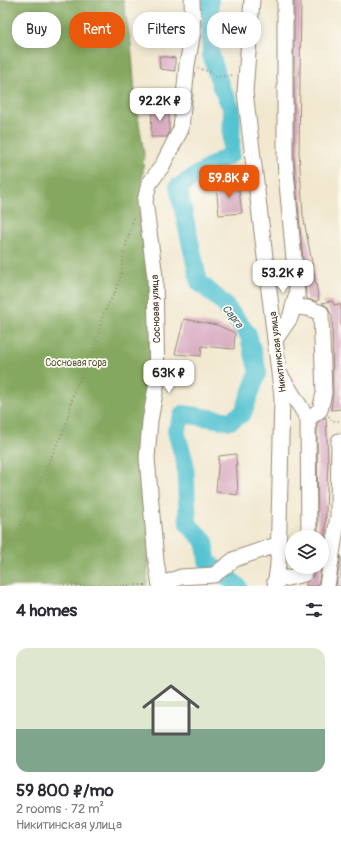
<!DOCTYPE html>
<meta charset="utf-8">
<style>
body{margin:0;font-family:Pangolin,sans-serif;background:#f7f7f7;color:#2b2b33;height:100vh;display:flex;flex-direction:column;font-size:15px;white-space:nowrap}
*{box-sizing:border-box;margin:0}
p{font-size:13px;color:#7c7c81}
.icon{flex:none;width:22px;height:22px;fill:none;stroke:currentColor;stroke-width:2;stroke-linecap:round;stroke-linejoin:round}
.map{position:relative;height:586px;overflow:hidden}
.details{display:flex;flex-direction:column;background:#fff;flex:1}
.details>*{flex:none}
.top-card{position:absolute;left:12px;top:12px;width:317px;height:36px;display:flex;gap:8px}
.controls{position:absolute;left:285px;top:530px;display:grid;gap:8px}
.controls a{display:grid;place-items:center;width:44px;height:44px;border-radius:50%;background:#fff;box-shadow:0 2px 10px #0003;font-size:20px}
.price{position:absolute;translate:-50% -34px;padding:0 9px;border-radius:8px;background:#fff;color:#222;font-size:13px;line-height:26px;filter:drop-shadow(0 1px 2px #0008)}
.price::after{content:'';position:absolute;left:50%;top:24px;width:12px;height:9px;margin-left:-6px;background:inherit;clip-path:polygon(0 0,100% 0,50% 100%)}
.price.active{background:#ea580c;color:#fff}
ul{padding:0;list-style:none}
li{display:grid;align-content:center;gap:8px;height:212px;padding:0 16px}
li span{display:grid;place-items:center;height:124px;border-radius:12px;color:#555}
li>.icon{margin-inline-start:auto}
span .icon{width:72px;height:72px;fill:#fffc;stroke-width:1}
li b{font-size:17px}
h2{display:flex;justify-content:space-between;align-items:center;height:48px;padding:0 16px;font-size:17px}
.chip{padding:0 14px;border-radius:16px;background:#fff;box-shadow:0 2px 10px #0003;font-size:14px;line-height:36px}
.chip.active{background:#ea580c;color:#fff}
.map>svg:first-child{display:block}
.forest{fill:#84a85e;stroke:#60693e}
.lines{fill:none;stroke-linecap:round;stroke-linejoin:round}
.river{stroke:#57c3d1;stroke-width:18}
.building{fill:#d8aac0}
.minor-casing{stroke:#968977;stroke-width:17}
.path{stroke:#968977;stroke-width:2;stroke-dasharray:1 3;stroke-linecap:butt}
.minor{stroke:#fff;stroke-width:15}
.labels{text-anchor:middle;stroke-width:3.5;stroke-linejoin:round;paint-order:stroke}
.street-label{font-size:10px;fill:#3b2a1e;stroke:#fdfcf7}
.park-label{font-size:10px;fill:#5b5835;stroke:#fdfcf7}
.water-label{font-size:11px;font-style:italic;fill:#45605d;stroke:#fdfcf7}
</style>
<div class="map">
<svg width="341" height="586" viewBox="0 0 341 586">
<rect width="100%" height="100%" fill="#fdfcf7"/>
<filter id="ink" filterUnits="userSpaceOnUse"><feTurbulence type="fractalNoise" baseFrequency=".025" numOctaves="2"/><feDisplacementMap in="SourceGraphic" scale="8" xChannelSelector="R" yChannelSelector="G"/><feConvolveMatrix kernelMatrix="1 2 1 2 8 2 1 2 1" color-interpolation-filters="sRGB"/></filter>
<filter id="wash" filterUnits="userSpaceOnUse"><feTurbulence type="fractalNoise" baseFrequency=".012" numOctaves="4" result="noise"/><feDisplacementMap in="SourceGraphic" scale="16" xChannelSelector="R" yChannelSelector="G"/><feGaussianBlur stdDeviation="0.9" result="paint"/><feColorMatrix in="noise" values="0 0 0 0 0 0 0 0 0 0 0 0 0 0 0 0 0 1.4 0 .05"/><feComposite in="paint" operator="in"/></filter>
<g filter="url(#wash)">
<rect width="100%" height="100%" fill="#f2e8d0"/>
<!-- forest -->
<path class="forest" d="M 0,0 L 123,0 L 131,43 L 136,104 L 144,153 L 140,223 L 151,286 L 150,535 L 147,586 L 0,586 Z"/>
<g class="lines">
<!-- river -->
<path class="river" d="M 210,0 L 211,55 L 221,87 L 232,109 L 231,154 L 178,187 L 199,282 L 223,303 L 248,334 L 258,372 L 243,413 L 230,421 L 183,414 L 176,431 L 185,463 L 188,524 L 205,542 L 207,561 L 238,586"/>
</g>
<g id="blocks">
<!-- building -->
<path class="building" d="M 294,0 L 301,0 L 299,153 L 303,215 L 319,300 L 315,301 L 307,299 L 306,293 L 294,161 Z
M 151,27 L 175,27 L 171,38 L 150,38 Z
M 159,56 L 175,58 L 175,71 L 160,69 Z
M 152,107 L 169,107 L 169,133 L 167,137 L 151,137 Z
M 238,183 L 242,213 L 219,215 L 216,185 Z
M 332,301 L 334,305 L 340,304 L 341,309 L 341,409 L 331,410 L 333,393 L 332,314 L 330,313 L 328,307 L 322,303 Z
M 184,319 L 217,325 L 235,333 L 234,349 L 202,346 L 201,356 L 175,354 Z
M 326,417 L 328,460 L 325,537 L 318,537 L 317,423 Z
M 236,454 L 238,495 L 216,492 L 219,456 Z
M 341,555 L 341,586 L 336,586 Z
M 309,567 L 321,567 L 318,586 L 306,586 L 306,583 L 313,576 L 313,572 Z"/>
</g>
</g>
<g filter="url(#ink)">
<use href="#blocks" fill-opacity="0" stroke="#968977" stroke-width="1"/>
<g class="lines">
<!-- minor casing -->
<g class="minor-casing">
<path id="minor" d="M 252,0 L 245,92 L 282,397 L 278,565 L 275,586
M 293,307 L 308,308 L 321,313 L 324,393 L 320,410 L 308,419
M 275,340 L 290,318 L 297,293 L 285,161 L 285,0
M 281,376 L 308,419 L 309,537
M 275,581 L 304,574
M 160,585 L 181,577 L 214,575 L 235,559 L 279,544
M 160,586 L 156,561 L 147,458 L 150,421 L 157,382 L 155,277 L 145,201 L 149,184 L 162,166 L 181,129 L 187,65 L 193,32 L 192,0
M 327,586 L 338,516 L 339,441"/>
</g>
<!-- path -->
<path class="path" d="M 198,68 L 213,73 L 216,77 L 235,75
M 329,416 L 331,421 L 341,421
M 0,555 L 17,532 L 65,427 L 74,391 L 95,346 L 103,315 L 115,292 L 121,275 L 124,252 L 134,217
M 48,586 L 148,585"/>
<!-- minor -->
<use href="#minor" class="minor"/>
</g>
</g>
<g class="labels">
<!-- street labels -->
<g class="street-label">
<text transform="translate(155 309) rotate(-92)" y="4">Сосновая улица</text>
<text transform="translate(277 352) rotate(-97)" y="4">Никитинская улица</text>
</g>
<!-- park labels -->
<g class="park-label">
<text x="76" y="366">Сосновая гора</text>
</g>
<!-- water labels -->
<g class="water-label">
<text transform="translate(233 316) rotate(51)" y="4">Сарга</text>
</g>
</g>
</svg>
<div class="controls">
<a><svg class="icon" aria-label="layers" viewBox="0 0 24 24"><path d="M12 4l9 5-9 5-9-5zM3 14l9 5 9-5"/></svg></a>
</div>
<b class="price" style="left:160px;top:122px">92.2K ₽</b>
<b class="price active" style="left:229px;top:199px">59.8K ₽</b>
<b class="price" style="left:283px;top:294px">53.2K ₽</b>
<b class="price" style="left:169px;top:394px">63K ₽</b>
<div class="top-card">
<a class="chip">Buy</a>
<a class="chip active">Rent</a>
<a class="chip">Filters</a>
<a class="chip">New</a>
</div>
</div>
<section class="details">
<h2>4 homes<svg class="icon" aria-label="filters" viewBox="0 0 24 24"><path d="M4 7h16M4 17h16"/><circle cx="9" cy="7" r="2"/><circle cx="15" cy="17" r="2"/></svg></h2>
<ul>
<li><span style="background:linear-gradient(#dfe7d0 65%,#7fa58c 0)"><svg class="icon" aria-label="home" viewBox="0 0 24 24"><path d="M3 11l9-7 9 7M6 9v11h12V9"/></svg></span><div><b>59 800 ₽/mo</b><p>2 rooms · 72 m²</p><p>Никитинская улица</p></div></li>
</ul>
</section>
